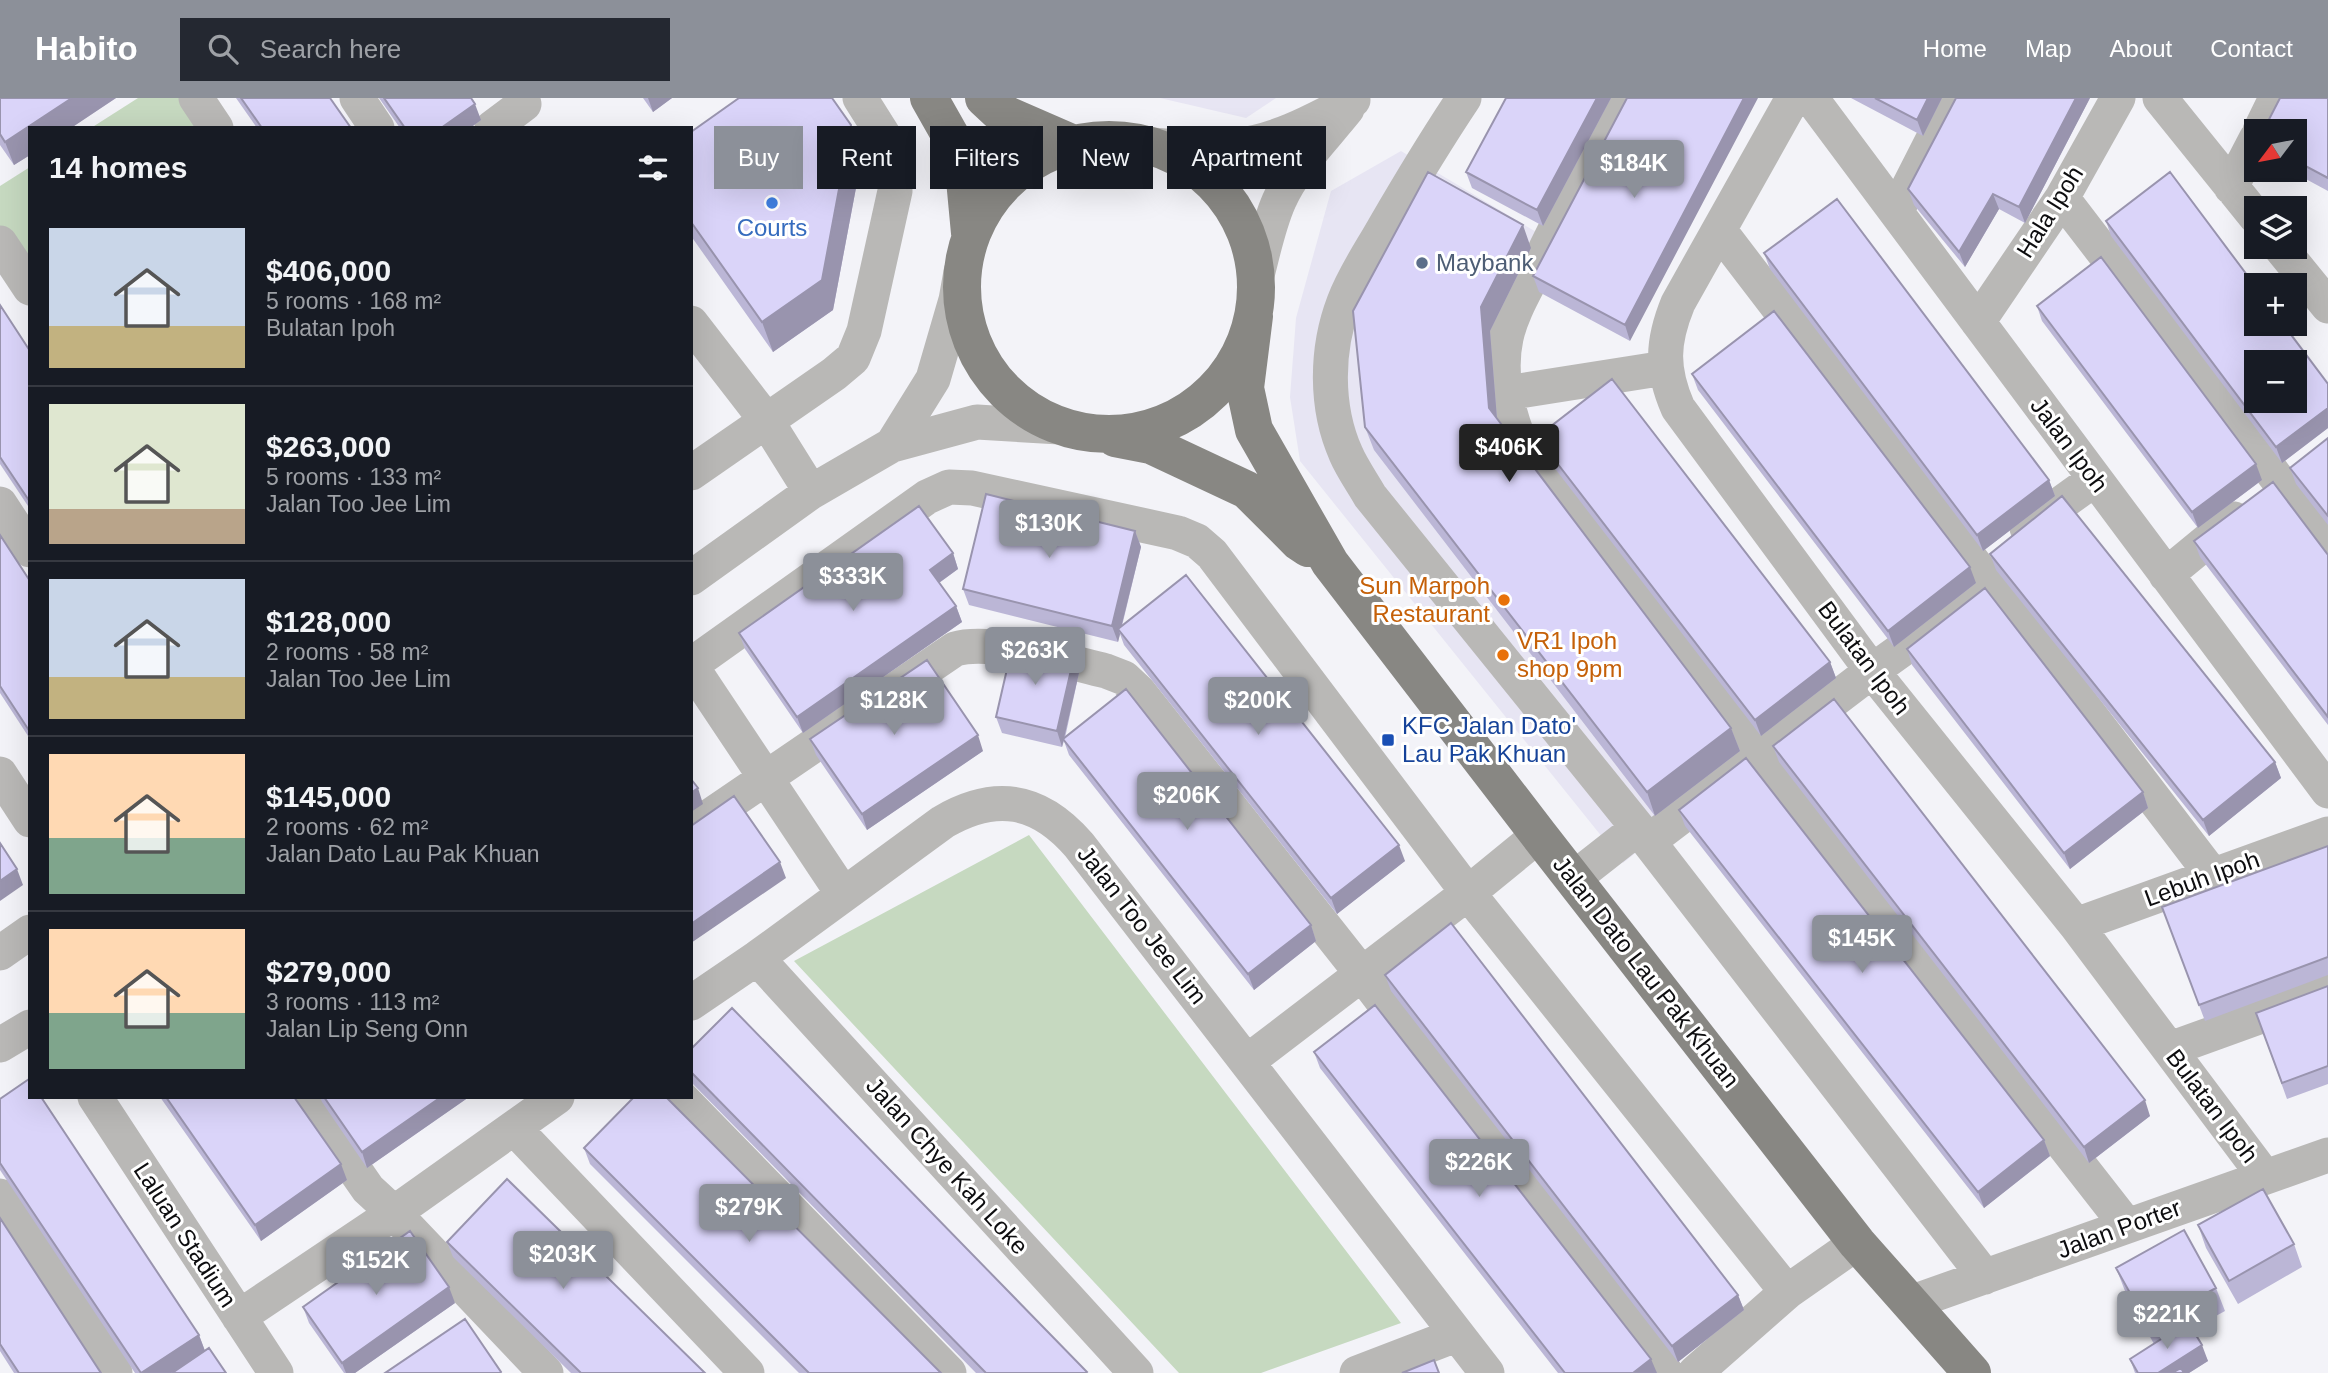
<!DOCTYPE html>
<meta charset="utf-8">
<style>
body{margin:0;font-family:Helvetica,sans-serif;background:#242831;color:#f1f3f6;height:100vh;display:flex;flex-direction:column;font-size:26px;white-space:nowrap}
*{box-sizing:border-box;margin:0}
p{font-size:23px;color:#9ea1a6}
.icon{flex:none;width:38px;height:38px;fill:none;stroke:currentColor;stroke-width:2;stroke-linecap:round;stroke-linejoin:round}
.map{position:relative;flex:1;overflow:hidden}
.sheet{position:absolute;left:28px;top:28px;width:665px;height:973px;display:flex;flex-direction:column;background:#171b24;border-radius:0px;box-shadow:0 7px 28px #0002}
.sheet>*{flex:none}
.top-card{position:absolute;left:714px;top:28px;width:665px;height:63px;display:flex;gap:14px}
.needle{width:46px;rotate:238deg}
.controls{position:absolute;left:2244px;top:21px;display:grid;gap:14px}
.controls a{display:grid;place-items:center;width:63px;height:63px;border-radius:0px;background:#171b24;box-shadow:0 7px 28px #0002;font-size:35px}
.price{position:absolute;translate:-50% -60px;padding:0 16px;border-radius:7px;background:#8c9099;color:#fff;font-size:23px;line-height:46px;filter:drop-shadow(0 2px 4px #0008)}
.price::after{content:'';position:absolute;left:50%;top:42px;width:21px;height:16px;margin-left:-10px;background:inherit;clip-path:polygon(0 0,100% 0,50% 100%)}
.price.current{background:#222;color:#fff}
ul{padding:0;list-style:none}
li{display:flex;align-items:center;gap:21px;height:175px;padding:0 21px}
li+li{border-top:2px solid #363941}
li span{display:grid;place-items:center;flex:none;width:196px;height:140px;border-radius:0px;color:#555}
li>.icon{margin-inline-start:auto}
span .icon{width:84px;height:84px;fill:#fffc;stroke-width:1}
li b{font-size:30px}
h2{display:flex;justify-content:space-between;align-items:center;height:84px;padding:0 21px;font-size:30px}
.tag{padding:0 24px;border-radius:0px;background:#171b24;box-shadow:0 7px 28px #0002;font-size:24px;line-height:63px}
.tag.current{background:#8c9099;color:#fff}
header{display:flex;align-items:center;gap:42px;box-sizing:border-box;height:98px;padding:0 35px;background:#8c9099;color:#fff}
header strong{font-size:33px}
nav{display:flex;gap:38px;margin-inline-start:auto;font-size:24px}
.search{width:490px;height:63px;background:#242831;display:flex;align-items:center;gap:18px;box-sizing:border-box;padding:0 24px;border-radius:0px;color:#9ea1a6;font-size:26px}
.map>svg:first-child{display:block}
.built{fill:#e7e5f3}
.green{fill:#c6d9c0}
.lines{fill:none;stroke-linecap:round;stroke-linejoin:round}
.minor{stroke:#b9b8b6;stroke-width:35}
.major{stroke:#888783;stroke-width:38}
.wall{fill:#bbb6d6}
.shaded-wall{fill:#9994ae}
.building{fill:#dad4f9;stroke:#9994ae;stroke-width:2;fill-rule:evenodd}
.shop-dot{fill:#3f7fe0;stroke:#fff;stroke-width:2.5}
.service-dot{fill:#5c6f8a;stroke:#fff;stroke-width:2.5}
.food-dot{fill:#e8710a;stroke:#fff;stroke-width:2.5}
.transit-dot{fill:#1a4fb4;stroke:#fff;stroke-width:2.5}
.labels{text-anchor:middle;stroke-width:6;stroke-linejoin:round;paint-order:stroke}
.street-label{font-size:24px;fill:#0d0d0f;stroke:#fff}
.shop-label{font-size:24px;fill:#366cbe;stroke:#fff}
.service-label{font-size:24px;fill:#4e5e75;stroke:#fff;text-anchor:start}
.food-label{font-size:24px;fill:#c56008;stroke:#fff;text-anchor:end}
.transit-label{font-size:24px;fill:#164399;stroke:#fff;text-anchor:start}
</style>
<header>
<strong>Habito</strong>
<div class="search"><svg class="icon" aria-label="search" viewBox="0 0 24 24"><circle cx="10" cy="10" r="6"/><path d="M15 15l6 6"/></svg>Search here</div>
<nav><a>Home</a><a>Map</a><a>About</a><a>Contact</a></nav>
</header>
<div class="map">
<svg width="2328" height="1275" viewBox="0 0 2328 1275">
<rect width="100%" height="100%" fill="#f3f3f8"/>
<!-- built -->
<path class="built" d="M 1160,0 L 1276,0 L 1246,20 Z
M 1401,53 L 1548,141 L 1500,233 L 1506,333 L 1756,658 L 1623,765 L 1300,363 L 1290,299 L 1296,220 L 1331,93 Z"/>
<!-- green -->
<path class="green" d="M 138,0 L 190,0 L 208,30 L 91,30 Z
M 30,69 L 30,176 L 0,137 L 0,88 Z
M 1029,737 L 1401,1225 L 1261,1275 L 1179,1275 L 794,863 Z"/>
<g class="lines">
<!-- minor -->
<path class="minor" d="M 196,0 L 216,30
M 357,0 L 377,30
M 1464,0 C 1436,42 1410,85 1385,128 C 1371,153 1354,177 1344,204 C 1326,251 1325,309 1346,356 C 1352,370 1362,384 1370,398 L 1638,730 L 1985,1179
M 1625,0 C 1594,57 1563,113 1536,171 C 1525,193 1511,216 1506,240 C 1498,277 1508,316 1522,349 L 1759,657 L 2127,1128
M 1793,0 L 1678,205 C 1662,244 1661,271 1678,310 L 1872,573 L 2076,827 L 2265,1079
M 1811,0 L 2328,693
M 2160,0 L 2256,119
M 492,30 L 524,6
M 2260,33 L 2276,0
M 1152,47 C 1179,49 1206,51 1233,48 C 1276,44 1315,22 1353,2
M 2231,89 L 2256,41
M 2062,100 L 2328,447
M 1896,114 L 1954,0
M 1719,132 L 2213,778
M 0,145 L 30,190
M 2280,149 L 2328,208
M 1256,181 C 1263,155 1268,128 1279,103 C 1294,69 1324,40 1347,11
M 1978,224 L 2062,100 L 2118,0
M 691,225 L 766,322 L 811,394
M 1506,295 L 1665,270
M 892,347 L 977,324 L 1060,329
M 691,375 L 834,276 L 853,260 L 864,233 L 895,93 L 894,54 L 860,0
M 0,406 L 30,452
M 2027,430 L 2095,381
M 2166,477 L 2234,421
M 691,480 L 811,394 L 892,347 L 933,281 L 956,202 L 961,174
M 691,567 L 927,399 L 949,389 L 972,390 L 1178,435 L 1197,443 L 1212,456 L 1468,795 L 1787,1194
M 691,568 L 843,796
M 0,676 L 30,722
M 691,731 L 955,551 C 992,540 1067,564 1106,573 L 1124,580 L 1139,594 L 1362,876 L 1666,1275
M 1649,743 L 1872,573 L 1985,492
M 1573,781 L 1638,730
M 2076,827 L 2328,736
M 0,855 L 30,834
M 757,860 L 1136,1275
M 691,905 L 757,860 L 943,724 C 996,693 1039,701 1079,747 L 1487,1275
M 0,947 L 30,929
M 2170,951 L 2328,894
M 1248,963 L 1468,795 L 1539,737
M 95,999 L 276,1275
M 304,999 L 368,1091 L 394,1115 L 546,1275
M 680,999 L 949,1275
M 514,1030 L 747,1275
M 0,1098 L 115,1275
M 1910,1205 L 2328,1057
M 239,1219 L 394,1115 L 557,999
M 1357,1275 L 1456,1237
M 1695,1275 L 1787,1194 L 1857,1145"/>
<!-- major -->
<path class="major" d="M 929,0 L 963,60 L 970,135
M 984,0 L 998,13 L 1071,45
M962 189a147 147 0 1 1 294 0a147 147 0 1 1-294 0Z
M 1254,218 L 1245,290 L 1254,332 L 1330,465 L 1539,737 L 1857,1145 L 1972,1275
M 1115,340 L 1151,347 L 1247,392 L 1299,444 L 1308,450"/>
</g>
<!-- wall -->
<path class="wall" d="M 0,0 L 116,0 L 71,30 L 30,30 L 30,57 L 14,67 L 0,47 Z
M 236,0 L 330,0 L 351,30 L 257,30 Z
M 379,0 L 471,0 L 481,22 L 470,30 L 400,30 Z
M 643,0 L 672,0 L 653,14 Z
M 1506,0 L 1611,0 L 1543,128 L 1472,90 L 1466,74 Z
M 1627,0 L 1630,243 L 1539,194 L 1533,178 Z
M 1851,0 L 1942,0 L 1923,38 Z
M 2090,0 L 2025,125 L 1999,111 L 1965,169 L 1914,107 L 1908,91 Z
M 2328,0 L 2328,93 L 2289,72 L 2294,72 L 2294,33 Z
M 691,34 L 862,58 L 833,212 L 773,254 L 691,138 Z
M 2106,123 L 2328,286 L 2328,330 L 2282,365 L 2111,138 Z
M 1531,150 L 1490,233 L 1497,320 L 1731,630 L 1740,653 L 1655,718 L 1374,352 L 1365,329 Z
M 1764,155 L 2049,382 L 2055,398 L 1983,453 L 1770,171 Z
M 0,207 L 30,253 L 30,411 L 0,366 Z
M 2037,208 L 2262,382 L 2198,430 L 2042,223 Z
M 1692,276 L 1976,485 L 1894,549 L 1698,292 Z
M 1537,339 L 1830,564 L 1836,580 L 1761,638 L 1543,355 Z
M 2328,340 L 2328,427 L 2296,386 L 2290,370 Z
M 1135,433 L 1141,449 L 1122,528 L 1405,763 L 1337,816 L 1124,547 L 1120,536 L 1118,544 L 969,507 L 963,491 Z
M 0,437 L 30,483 L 30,641 L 0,595 Z
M 2194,443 L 2328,457 L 2328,627 L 2200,459 Z
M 953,455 L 958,471 L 939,485 L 956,508 L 962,524 L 803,635 L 745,551 L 739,535 Z
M 1990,456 L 2275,664 L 2281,680 L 2209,738 L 1996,472 Z
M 1907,551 L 2143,694 L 2148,710 L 2070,771 L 1912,567 Z
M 1074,559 L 1079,575 L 1065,640 L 1311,827 L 1316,843 L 1254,892 L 1069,657 L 1064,643 L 1062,649 L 1002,635 L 996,619 Z
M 810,641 L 983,653 L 867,732 L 816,657 Z
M 1773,648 L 2150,1018 L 2089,1065 L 1779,664 Z
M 1679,712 L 2044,1042 L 2050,1058 L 1984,1110 L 1685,728 Z
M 2328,748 L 2328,877 L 2205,923 L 2162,809 Z
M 1385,877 L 1738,1197 L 1744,1212 L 1678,1264 L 1391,893 Z
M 2328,888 L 2328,986 L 2287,1001 L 2256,915 Z
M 691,951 L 1087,1274 L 1087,1275 L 976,1275 L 691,984 Z
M 1314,954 L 1657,1275 L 1558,1275 L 1320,970 Z
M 160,999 L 294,999 L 347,1082 L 261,1143 Z
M 320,999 L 469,999 L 367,1070 L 322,1004 Z
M 0,1001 L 199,1237 L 205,1253 L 171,1275 L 135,1275 L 0,1072 Z
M 584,1050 L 941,1275 L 799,1275 L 590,1066 Z
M 0,1120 L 101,1275 L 14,1275 L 0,1253 Z
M 2198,1127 L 2294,1146 L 2302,1169 L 2238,1206 L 2206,1150 Z
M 447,1144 L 705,1275 L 571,1275 L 453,1159 Z
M 2116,1170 L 2216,1190 L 2225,1213 L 2192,1231 L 2208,1263 L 2189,1275 L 2135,1275 L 2130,1261 L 2154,1246 L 2125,1193 Z
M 455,1205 L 355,1275 L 344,1275 L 309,1225 L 303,1209 Z"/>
<!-- shaded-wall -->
<path class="shaded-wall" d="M 72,0 L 116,0 L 71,30 L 30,30 L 30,57 L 14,67 L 5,44 Z
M 648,0 L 672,0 L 653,14 Z
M 1597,0 L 1611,0 L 1543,128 L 1537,112 Z
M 1744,0 L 1758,0 L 1630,243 L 1625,227 Z
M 1928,0 L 1942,0 L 1923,38 L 1917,22 Z
M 2076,0 L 2090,0 L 2025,125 L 2019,109 Z
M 475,6 L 481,22 L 470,30 L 441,30 Z
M 851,27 L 862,58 L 833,212 L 773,254 L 762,224 Z
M 1993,96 L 1999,111 L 1965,169 L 1959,154 Z
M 1523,127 L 1531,150 L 1490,233 L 1498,333 L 1489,310 L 1481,209 Z
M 2328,310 L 2328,330 L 2282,365 L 2276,349 Z
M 2256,366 L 2262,382 L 2198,430 L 2192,414 Z
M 2049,382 L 2055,398 L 1983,453 L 1977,437 Z
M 1135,433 L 1141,449 L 1120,534 L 1118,531 L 1120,536 L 1118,544 L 1112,528 Z
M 953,455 L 958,471 L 936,487 L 930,472 Z
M 1970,469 L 1976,485 L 1894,549 L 1888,533 Z
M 956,508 L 962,524 L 803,635 L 797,619 Z
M 1074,559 L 1079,575 L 1062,649 L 1057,633 Z
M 1830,564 L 1836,580 L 1761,638 L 1755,622 Z
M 1731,630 L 1740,653 L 1655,718 L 1647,694 Z
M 978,637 L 983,653 L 867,732 L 862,716 Z
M 2275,664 L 2281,680 L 2209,738 L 2203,722 Z
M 698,690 L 703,706 L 691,714 L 691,695 Z
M 2143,694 L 2148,710 L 2070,771 L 2064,755 Z
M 1399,747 L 1405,763 L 1337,816 L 1331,800 Z
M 780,764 L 786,780 L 691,845 L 691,826 Z
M 17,771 L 23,787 L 0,803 L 0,783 Z
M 1311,827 L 1316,843 L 1254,892 L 1248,876 Z
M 441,999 L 469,999 L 367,1070 L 362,1054 Z
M 2145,1002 L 2150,1018 L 2089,1065 L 2084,1049 Z
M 2044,1042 L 2050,1058 L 1984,1110 L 1978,1094 Z
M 341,1066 L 347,1082 L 261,1143 L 255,1127 Z
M 449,1189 L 455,1205 L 355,1275 L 346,1275 L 342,1265 Z
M 1738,1197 L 1744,1212 L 1678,1264 L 1672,1248 Z
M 199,1237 L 205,1253 L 171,1275 L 141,1275 Z
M 2202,1247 L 2208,1263 L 2189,1275 L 2158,1275 Z
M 1651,1261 L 1657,1275 L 1633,1275 Z"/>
<!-- building -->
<path class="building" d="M 0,0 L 72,0 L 5,44 L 0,36 Z
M 241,0 L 330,0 L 351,30 L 262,30 Z
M 384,0 L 471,0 L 475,6 L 441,30 L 405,30 Z
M 739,0 L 832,0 L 851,27 L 822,182 L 762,224 L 691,124 L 691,34 Z
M 1506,0 L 1597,0 L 1537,112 L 1466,74 Z
M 1627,0 L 1744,0 L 1625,227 L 1533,178 Z
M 1875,0 L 1928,0 L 1917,22 Z
M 1956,0 L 2076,0 L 2019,109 L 1993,96 L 1959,154 L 1908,91 Z
M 2280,0 L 2328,0 L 2328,80 L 2294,62 L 2294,33 L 2263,33 Z
M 1428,74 L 1523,127 L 1481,209 L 1489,310 L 1731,630 L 1647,694 L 1365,329 L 1353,213 Z
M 2170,74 L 2256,189 L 2256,226 L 2283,226 L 2328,286 L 2328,310 L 2276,349 L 2106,123 ZM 2256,264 L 2294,264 L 2294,303 L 2256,303 Z
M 1837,101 L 2049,382 L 1977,437 L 1764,155 Z
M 2101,159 L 2256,366 L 2192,414 L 2037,208 Z
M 0,207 L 30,253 L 30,404 L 0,359 Z
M 1774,213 L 1970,469 L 1888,533 L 1692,276 Z
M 1612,281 L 1830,564 L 1755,622 L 1537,339 Z
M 2328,340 L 2328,418 L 2290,370 Z
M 2273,384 L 2328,457 L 2328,619 L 2194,443 Z
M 986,396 L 1135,433 L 1112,528 L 963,491 Z
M 2062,398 L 2275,664 L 2203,722 L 1990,456 Z
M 919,408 L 953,455 L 930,472 L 956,508 L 797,619 L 739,535 Z
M 0,437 L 30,483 L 30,634 L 0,588 Z
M 1186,477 L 1399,747 L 1331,800 L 1118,531 Z
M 1985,490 L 2143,694 L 2064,755 L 1907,551 Z
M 1013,545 L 1074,559 L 1057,633 L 996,619 Z
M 927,562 L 978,637 L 862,716 L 810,641 Z
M 1126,591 L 1311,827 L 1248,876 L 1063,641 Z
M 1834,601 L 2145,1002 L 2084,1049 L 1773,648 Z
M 1746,660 L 2044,1042 L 1978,1094 L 1679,712 Z
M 691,681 L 698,690 L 691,695 Z
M 734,698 L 780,764 L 691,826 L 691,728 Z
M 0,745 L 17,771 L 0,783 Z
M 2328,748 L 2328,859 L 2199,907 L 2162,809 Z
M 1451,825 L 1738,1197 L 1672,1248 L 1385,877 Z
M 2328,888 L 2328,968 L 2282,985 L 2256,915 Z
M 1375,907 L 1651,1261 L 1633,1275 L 1565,1275 L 1314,954 Z
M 732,910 L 1087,1274 L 1086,1275 L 986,1275 L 691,974 L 691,951 Z
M 29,981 L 30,999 L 41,999 L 199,1237 L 141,1275 L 0,1065 L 0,1001 Z
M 166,999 L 294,999 L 341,1066 L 255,1127 Z
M 324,999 L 441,999 L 362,1054 Z
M 634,999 L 666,999 L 941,1275 L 809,1275 L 584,1050 Z
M 507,1081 L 705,1275 L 581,1275 L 447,1144 Z
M 2263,1091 L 2294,1146 L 2229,1183 L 2198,1127 Z
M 0,1120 L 101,1275 L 19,1275 L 0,1246 Z
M 2184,1132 L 2216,1190 L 2148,1227 L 2116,1170 Z
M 410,1133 L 449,1189 L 342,1265 L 303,1209 Z
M 465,1221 L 501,1274 L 500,1275 L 385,1275 Z
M 2188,1224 L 2202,1247 L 2158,1275 L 2138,1275 L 2130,1261 Z
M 209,1250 L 226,1275 L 172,1275 Z
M 1434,1262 L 1439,1275 L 1402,1275 Z
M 2181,1270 L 2184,1275 L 2172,1275 Z"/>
<!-- markers -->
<circle class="shop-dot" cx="772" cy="105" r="7"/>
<circle class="service-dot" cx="1422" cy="165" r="7"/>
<g class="food-dot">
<circle cx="1504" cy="502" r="7"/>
<circle cx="1503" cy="557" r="7"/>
</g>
<rect class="transit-dot" x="1381" y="635" width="14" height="14" rx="3.5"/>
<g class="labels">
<!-- street labels -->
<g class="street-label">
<text transform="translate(2050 114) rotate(-58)" y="8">Hala Ipoh</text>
<text transform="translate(2069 347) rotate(53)" y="8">Jalan Ipoh</text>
<text transform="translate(1864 560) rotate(53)" y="8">Bulatan Ipoh</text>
<text transform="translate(2202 781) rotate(-20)" y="8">Lebuh Ipoh</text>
<text transform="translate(1142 827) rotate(52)" y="8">Jalan Too Jee Lim</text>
<text transform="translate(1646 874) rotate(52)" y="8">Jalan Dato Lau Pak Khuan</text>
<text transform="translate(2212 1008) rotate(53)" y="8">Bulatan Ipoh</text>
<text transform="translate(947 1068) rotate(48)" y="8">Jalan Chye Kah Loke</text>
<text transform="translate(2119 1131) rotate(-20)" y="8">Jalan Porter</text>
<text transform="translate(185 1137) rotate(57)" y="8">Laluan Stadium</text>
</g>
<!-- shop labels -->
<g class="shop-label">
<text x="772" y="138">Courts</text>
</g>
<!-- service labels -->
<g class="service-label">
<text x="1436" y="173">Maybank</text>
</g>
<!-- food labels -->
<g class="food-label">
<text x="1490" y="496">Sun Marpoh<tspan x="1490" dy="28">Restaurant</tspan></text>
<text x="1517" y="551" text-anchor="start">VR1 Ipoh<tspan x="1517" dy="28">shop 9pm</tspan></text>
</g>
<!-- transit labels -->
<g class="transit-label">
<text x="1402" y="636">KFC Jalan Dato'<tspan x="1402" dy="28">Lau Pak Khuan</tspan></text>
</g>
</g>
</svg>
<div class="controls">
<a><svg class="needle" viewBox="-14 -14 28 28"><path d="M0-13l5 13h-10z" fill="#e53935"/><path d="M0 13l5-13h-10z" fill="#9ea1a6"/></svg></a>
<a><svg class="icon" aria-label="layers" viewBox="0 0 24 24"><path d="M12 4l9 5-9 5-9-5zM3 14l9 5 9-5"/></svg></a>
<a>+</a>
<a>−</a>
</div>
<b class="price" style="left:1634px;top:102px">$184K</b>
<b class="price current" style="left:1509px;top:386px">$406K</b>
<b class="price" style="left:1049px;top:462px">$130K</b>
<b class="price" style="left:853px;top:515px">$333K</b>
<b class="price" style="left:1035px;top:589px">$263K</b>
<b class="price" style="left:894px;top:639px">$128K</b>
<b class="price" style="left:1258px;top:639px">$200K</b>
<b class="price" style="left:1187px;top:734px">$206K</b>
<b class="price" style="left:1862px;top:877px">$145K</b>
<b class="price" style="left:1479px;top:1101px">$226K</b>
<b class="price" style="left:749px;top:1146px">$279K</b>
<b class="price" style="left:563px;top:1193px">$203K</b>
<b class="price" style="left:376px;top:1199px">$152K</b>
<b class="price" style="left:2167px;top:1253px">$221K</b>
<div class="top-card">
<a class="tag current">Buy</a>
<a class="tag">Rent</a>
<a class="tag">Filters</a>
<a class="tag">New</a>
<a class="tag">Apartment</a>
</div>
<section class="sheet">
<h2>14 homes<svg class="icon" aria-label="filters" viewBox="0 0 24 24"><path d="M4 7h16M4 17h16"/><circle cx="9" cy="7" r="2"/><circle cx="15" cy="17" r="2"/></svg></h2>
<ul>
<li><span style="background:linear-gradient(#c9d6e8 70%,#c2b280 0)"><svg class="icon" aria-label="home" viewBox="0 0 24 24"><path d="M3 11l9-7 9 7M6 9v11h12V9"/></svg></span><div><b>$406,000</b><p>5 rooms · 168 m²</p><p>Bulatan Ipoh</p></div></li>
<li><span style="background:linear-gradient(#dfe7d0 75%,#b9a48a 0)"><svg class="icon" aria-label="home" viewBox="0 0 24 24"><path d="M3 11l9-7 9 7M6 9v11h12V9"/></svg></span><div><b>$263,000</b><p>5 rooms · 133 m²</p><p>Jalan Too Jee Lim</p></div></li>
<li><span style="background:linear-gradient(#c9d6e8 70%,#c2b280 0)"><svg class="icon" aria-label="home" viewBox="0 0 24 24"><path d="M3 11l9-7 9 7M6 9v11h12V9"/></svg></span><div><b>$128,000</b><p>2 rooms · 58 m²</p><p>Jalan Too Jee Lim</p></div></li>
<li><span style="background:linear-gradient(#ffd9b3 60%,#7fa58c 0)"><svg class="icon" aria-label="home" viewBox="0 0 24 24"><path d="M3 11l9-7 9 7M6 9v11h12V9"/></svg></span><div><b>$145,000</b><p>2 rooms · 62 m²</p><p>Jalan Dato Lau Pak Khuan</p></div></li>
<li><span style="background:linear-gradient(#ffd9b3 60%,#7fa58c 0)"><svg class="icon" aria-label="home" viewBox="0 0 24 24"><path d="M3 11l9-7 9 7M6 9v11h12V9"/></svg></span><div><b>$279,000</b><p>3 rooms · 113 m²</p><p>Jalan Lip Seng Onn</p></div></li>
</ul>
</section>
</div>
